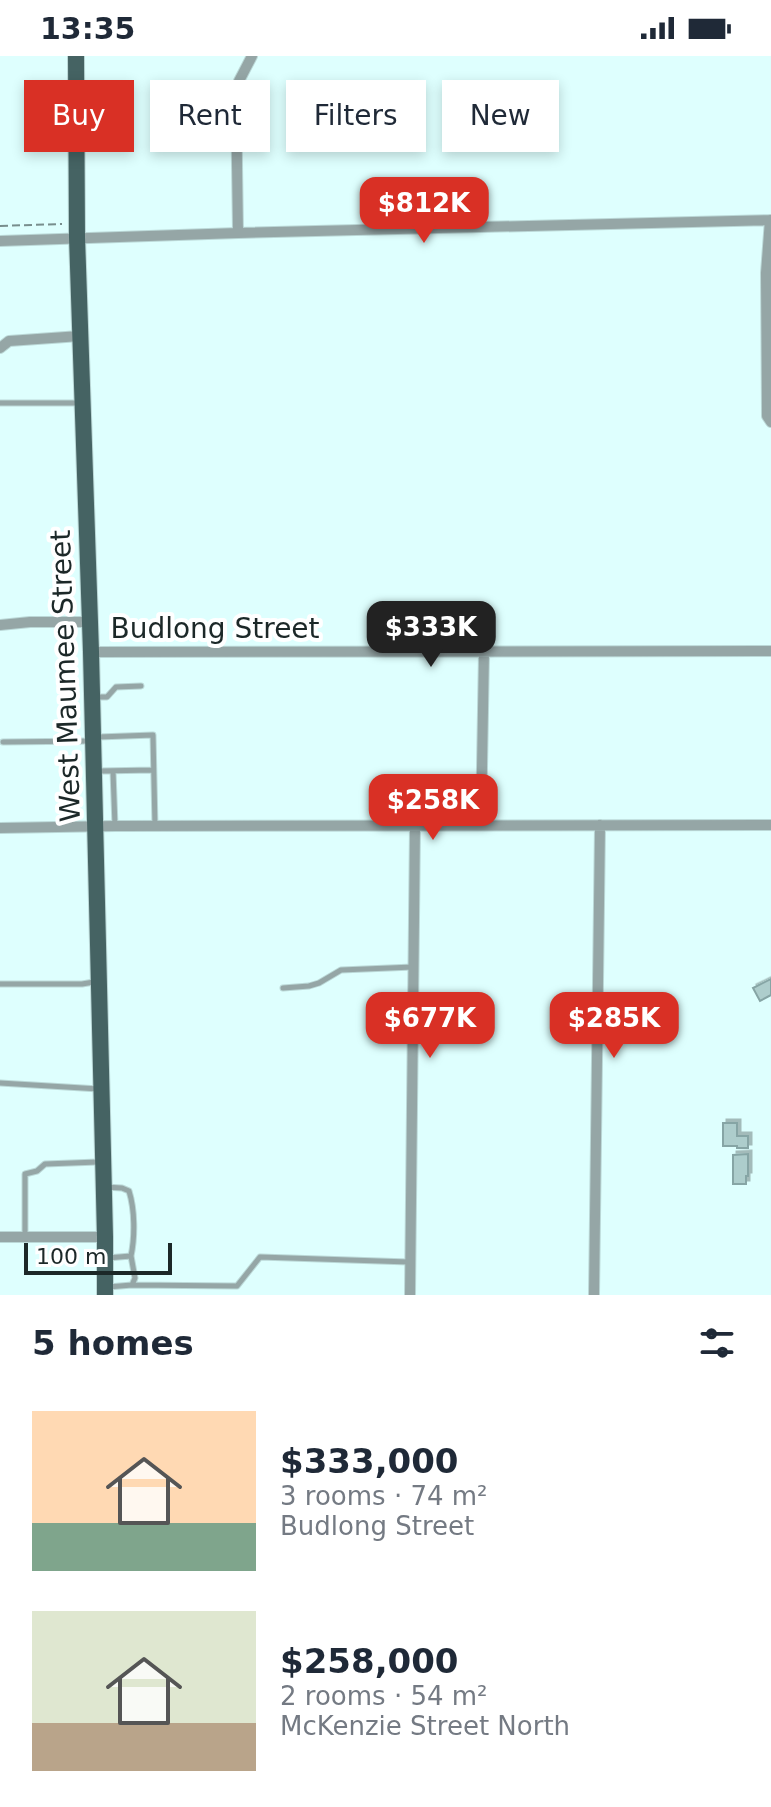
<!DOCTYPE html>
<meta charset="utf-8">
<style>
body{margin:0;font-family:"DejaVu Sans",sans-serif;background:#f2f2f3;color:#1f2937;height:100vh;display:flex;flex-direction:column;font-size:30px;white-space:nowrap}
*{box-sizing:border-box;margin:0}
p{font-size:26px;color:#747a83}
.icon{flex:none;width:44px;height:44px;fill:none;stroke:currentColor;stroke-width:2;stroke-linecap:round;stroke-linejoin:round}
.map{position:relative;height:1239px;overflow:hidden}
.side{display:flex;flex-direction:column;background:#fff;flex:1}
.side>*{flex:none}
.guide{position:absolute;left:24px;top:24px;width:724px;height:72px;display:flex;gap:16px}
.scale{position:absolute;left:24px;bottom:20px;width:148px;box-sizing:border-box;padding-left:8px;border:4px solid #1c2828;border-top:0;font-size:22px;line-height:28px;white-space:nowrap;color:#1c2828;-webkit-text-stroke:6px #fff;paint-order:stroke}
.price{position:absolute;translate:-50% -68px;padding:0 18px;border-radius:16px;background:#d93025;color:#fff;font-size:26px;line-height:52px;filter:drop-shadow(0 2px 4px #0008)}
.price::after{content:'';position:absolute;left:50%;top:48px;width:24px;height:18px;margin-left:-12px;background:inherit;clip-path:polygon(0 0,100% 0,50% 100%)}
.price.current{background:#222;color:#fff}
ul{padding:0;list-style:none}
li{display:flex;align-items:center;gap:24px;height:200px;padding:0 32px}
li span{display:grid;place-items:center;flex:none;width:224px;height:160px;border-radius:0px;color:#555}
li>.icon{margin-inline-start:auto}
span .icon{width:96px;height:96px;fill:#fffc;stroke-width:1}
li b{font-size:34px}
h2{display:flex;justify-content:space-between;align-items:center;height:96px;padding:0 32px;font-size:34px}
.tag{padding:0 28px;border-radius:0px;background:#fff;box-shadow:0 4px 12px #0003;font-size:28px;line-height:72px}
.tag.current{background:#d93025;color:#fff}
.status{display:flex;justify-content:space-between;align-items:center;height:56px;padding:0 40px;background:#fff;direction:ltr}
.status svg{height:22px;fill:currentColor}
.map>svg:first-child{display:block}
.building{fill:#adcdcc;stroke:#86a5a5;stroke-width:2;filter:url(#shadow)}
.lines{fill:none;stroke-linecap:round;stroke-linejoin:round}
.service-casing{stroke:#bbd8d7;stroke-width:7}
.minor-casing{stroke:#bbd8d7;stroke-width:12}
.primary-casing{stroke:#bbd8d7;stroke-width:18}
.path{stroke:#788e8d;stroke-width:2;stroke-dasharray:8 4;stroke-linecap:butt}
.service{stroke:#95a6a6;stroke-width:5}
.minor{stroke:#95a6a6;stroke-width:10}
.primary{stroke:#456363;stroke-width:16}
.labels{text-anchor:middle;stroke-width:8;stroke-linejoin:round;paint-order:stroke}
.street-label{font-size:28px;fill:#1c2828;stroke:#fff}
</style>
<div class="status"><b>13:35</b><svg viewBox="0 0 49 12"><path d="M0 12V9h3v3zM5 12V6h3v6zM10 12V3h3v9zM15 12V0h3v12zM26 1h20v11H26zM47 4h2v5h-2z"/></svg></div>
<div class="map">
<svg width="771" height="1239" viewBox="0 0 771 1239">
<defs>
<filter id="shadow"><feDropShadow dx="3.5" dy="-3.5" stdDeviation="0" flood-color="#0004"/></filter>
</defs>
<rect width="100%" height="100%" fill="#defffe"/>
<!-- building -->
<path class="building" d="M 771,923 L 771,939 L 760,945 L 753,932 Z
M 723,1067 L 737,1067 L 737,1080 L 748,1080 L 748,1092 L 737,1092 L 737,1090 L 723,1090 Z
M 748,1098 L 748,1120 L 746,1120 L 746,1128 L 733,1128 L 733,1099 Z"/>
<g class="lines">
<!-- service casing -->
<g class="service-casing">
<path id="service" d="M 0,347 L 81,347
M 97,641 L 107,641 L 116,631 L 141,630
M 98,681 L 153,679 L 155,770
M 3,686 L 92,685
M 99,715 L 153,714
M 113,715 L 115,770
M 0,928 L 82,928 L 94,926
M 283,932 L 309,930 L 319,927 L 341,914 L 413,911
M 0,1027 L 99,1033
M 105,1131 L 122,1132 L 129,1135 C 135,1154 135,1181 131,1200 L 107,1202
M 25,1180 L 25,1118 L 37,1115 L 45,1108 L 98,1106
M 132,1229 L 237,1230 L 260,1201 L 409,1206
M 108,1231 L 132,1229 L 135,1222 L 131,1200"/>
</g>
<!-- minor casing -->
<g class="minor-casing">
<path id="minor" d="M 770,164 L 766,217 L 767,360 L 771,366
M 238,177 L 236,38 L 239,25 L 252,0
M 0,185 L 238,177 L 771,164
M 0,292 L 9,285 L 80,280
M 0,569 L 30,566 L 89,566
M 91,596 L 771,595
M 481,769 L 484,596
M 0,772 L 115,770 L 771,769
M 0,1181 L 105,1181
M 410,1239 L 415,769
M 594,1239 L 600,769"/>
</g>
<!-- primary casing -->
<g class="primary-casing">
<path id="primary" d="M 76,0 L 77,181 L 91,596 L 105,1181 L 105,1239"/>
</g>
<!-- path -->
<path class="path" d="M 0,170 L 62,168"/>
<!-- service -->
<use href="#service" class="service"/>
<!-- minor -->
<use href="#minor" class="minor"/>
<!-- primary -->
<use href="#primary" class="primary"/>
</g>
<g class="labels">
<!-- street labels -->
<g class="street-label">
<text x="215" y="582">Budlong Street</text>
<text transform="translate(65 620) rotate(-92)" y="10">West Maumee Street</text>
</g>
</g>
</svg>
<div class="scale">100 m</div>
<b class="price" style="left:424px;top:189px">$812K</b>
<b class="price current" style="left:431px;top:613px">$333K</b>
<b class="price" style="left:433px;top:786px">$258K</b>
<b class="price" style="left:430px;top:1004px">$677K</b>
<b class="price" style="left:614px;top:1004px">$285K</b>
<div class="guide">
<a class="tag current">Buy</a>
<a class="tag">Rent</a>
<a class="tag">Filters</a>
<a class="tag">New</a>
</div>
</div>
<section class="side">
<h2>5 homes<svg class="icon" aria-label="filters" viewBox="0 0 24 24"><path d="M4 7h16M4 17h16"/><circle cx="9" cy="7" r="2"/><circle cx="15" cy="17" r="2"/></svg></h2>
<ul>
<li><span style="background:linear-gradient(#ffd9b3 70%,#7fa58c 0)"><svg class="icon" aria-label="home" viewBox="0 0 24 24"><path d="M3 11l9-7 9 7M6 9v11h12V9"/></svg></span><div><b>$333,000</b><p>3 rooms · 74 m²</p><p>Budlong Street</p></div></li>
<li><span style="background:linear-gradient(#dfe7d0 70%,#b9a48a 0)"><svg class="icon" aria-label="home" viewBox="0 0 24 24"><path d="M3 11l9-7 9 7M6 9v11h12V9"/></svg></span><div><b>$258,000</b><p>2 rooms · 54 m²</p><p>McKenzie Street North</p></div></li>
</ul>
</section>
